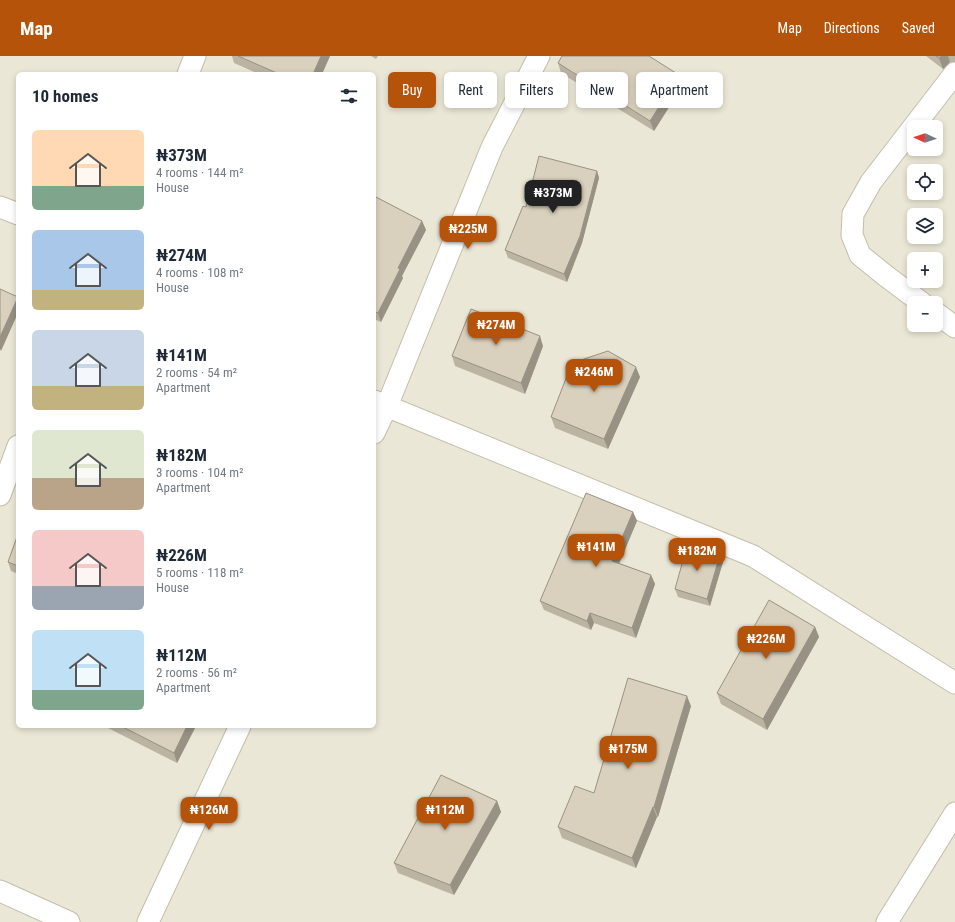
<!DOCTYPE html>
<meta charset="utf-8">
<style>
body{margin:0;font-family:"Roboto Condensed",sans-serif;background:#f6f6f7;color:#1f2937;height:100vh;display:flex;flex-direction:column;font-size:15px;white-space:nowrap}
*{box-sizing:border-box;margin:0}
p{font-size:13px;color:#747a83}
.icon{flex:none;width:22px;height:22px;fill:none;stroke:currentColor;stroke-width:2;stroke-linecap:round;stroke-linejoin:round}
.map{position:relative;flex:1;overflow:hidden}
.side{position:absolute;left:16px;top:16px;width:360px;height:656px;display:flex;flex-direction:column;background:#fff;border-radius:6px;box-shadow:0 2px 6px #0003}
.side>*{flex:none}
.banner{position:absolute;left:388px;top:16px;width:380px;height:36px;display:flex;gap:8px}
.needle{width:26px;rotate:273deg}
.buttons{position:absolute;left:907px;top:64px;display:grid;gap:8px}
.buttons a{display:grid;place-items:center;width:36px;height:36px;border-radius:6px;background:#fff;box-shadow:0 2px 6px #0003;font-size:20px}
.price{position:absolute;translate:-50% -34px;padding:0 9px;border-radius:8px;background:#b45309;color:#fff;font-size:13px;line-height:26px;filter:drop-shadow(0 1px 2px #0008)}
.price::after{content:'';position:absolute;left:50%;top:24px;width:12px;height:9px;margin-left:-6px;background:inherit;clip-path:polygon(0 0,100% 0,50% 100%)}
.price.on{background:#222;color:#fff}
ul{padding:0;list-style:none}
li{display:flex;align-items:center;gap:12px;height:100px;padding:0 16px}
li span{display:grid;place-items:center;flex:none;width:112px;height:80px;border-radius:6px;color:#555}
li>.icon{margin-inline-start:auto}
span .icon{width:48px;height:48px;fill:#fffc;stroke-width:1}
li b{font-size:17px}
h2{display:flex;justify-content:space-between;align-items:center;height:48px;padding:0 16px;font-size:17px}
.chip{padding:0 14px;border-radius:6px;background:#fff;box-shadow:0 2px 6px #0003;font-size:14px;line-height:36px}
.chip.on{background:#b45309;color:#fff}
header{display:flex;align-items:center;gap:24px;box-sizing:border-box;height:56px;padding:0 20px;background:#b45309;color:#fff}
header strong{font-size:19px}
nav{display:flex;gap:22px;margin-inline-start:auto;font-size:14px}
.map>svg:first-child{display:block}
.residential{fill:#ebe7d6;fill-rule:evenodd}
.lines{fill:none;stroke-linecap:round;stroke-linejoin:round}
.street-casing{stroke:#c3bdaa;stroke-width:23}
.street{stroke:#fff;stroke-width:21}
.wall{fill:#bbb4a3}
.shaded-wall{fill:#989284}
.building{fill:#d9d1bd;stroke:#989284}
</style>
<header>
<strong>Map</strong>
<nav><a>Map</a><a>Directions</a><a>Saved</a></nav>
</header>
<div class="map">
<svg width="955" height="866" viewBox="0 0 955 866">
<rect width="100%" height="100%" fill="#f6f4e9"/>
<!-- residential -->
<path class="residential" d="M 0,0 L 955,0 L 955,866 L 0,866 ZM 18,18 L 374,18 L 374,670 L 18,670 ZM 914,71 L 936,71 L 936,93 L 914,93 ZM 914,115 L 936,115 L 936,137 L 914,137 ZM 914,159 L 936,159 L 936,181 L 914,181 ZM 914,203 L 936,203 L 936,225 L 914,225 ZM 914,247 L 936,247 L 936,269 L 914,269 Z"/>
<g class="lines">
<!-- street casing -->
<g class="street-casing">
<path id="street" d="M 188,18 L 195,0
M 0,151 L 18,158
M 922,247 L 886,220 L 860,199 L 852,179 L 853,158 L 871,126 L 955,17
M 936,257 L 955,271
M 374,345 L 753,500 L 955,627
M 374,377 L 387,350 L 492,91 L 539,0
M 0,439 L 18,390
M 0,835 L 69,866
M 148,866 L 240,670
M 887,866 L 955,757"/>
</g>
<!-- street -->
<use href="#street" class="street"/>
</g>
<!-- wall -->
<path class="wall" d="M 232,0 L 330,0 L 322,18 L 259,18 L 234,7 Z
M 371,0 L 378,0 L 376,3 Z
M 926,0 L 955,0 L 955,6 L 950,6 L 943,13 Z
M 558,7 L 679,19 L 683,29 L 654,75 L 561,17 Z
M 597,115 L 599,122 L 582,187 L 567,226 L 508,202 L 505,194 Z
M 374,140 L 422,165 L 426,174 L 402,220 L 403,222 L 381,266 L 374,263 Z
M 543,290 L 525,338 L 455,310 L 452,300 Z
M 640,321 L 608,393 L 555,372 L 551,361 Z
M 633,456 L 637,465 L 619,507 L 651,519 L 655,528 L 636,582 L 594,567 L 591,574 L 544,554 L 540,545 Z
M 18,478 L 18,518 L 11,515 L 8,506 Z
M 720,499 L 723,506 L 710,550 L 678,541 L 675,533 Z
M 815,571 L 819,581 L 767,674 L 721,648 L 717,637 Z
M 691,650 L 658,761 L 657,761 L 636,812 L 562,782 L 558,771 L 594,737 Z
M 104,670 L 196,670 L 177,707 Z
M 497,745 L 501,756 L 454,839 L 398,817 L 394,807 Z"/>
<!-- shaded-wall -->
<path class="shaded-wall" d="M 321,0 L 330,0 L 322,18 L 313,18 Z
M 942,0 L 948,0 L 950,6 L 943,13 L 939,2 Z
M 679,19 L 683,29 L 654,75 L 650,65 Z
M 597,115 L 599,122 L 582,187 L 567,226 L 564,218 Z
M 422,165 L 426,174 L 402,220 L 403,222 L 381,266 L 378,257 L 398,212 Z
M 18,241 L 18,257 L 1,295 L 0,293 L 0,281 Z
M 540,280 L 543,290 L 525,338 L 521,327 Z
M 636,311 L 640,321 L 608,393 L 604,383 Z
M 633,456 L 637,465 L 616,515 L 612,505 Z
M 720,499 L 723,506 L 710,550 L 707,543 Z
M 651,519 L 655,528 L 636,582 L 632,572 Z
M 590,557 L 594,567 L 591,574 L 587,565 Z
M 815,571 L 819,581 L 767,674 L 763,663 Z
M 687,640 L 691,650 L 658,761 L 654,751 Z
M 187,670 L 196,670 L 177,707 L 174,697 Z
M 497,745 L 501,756 L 454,839 L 450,829 Z
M 653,751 L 657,761 L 636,812 L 632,802 Z"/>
<!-- building -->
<path class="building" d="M 238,0 L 321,0 L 313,18 L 279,18 Z
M 562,0 L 649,0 L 679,19 L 650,65 L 558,7 Z
M 936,0 L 942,0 L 939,2 Z
M 539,100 L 597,115 L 580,180 L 564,218 L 505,194 L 523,150 L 526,151 Z
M 374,140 L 422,165 L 398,212 L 400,213 L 378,257 L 374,255 Z
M 0,233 L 18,241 L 0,281 Z
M 471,253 L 540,280 L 521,327 L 452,300 Z
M 608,295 L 636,311 L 604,383 L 551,361 L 572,307 Z
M 586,437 L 633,456 L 612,505 L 651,519 L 632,572 L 590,557 L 587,565 L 540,545 Z
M 18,478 L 18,510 L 8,506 Z
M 687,490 L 720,499 L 707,543 L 675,533 Z
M 769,544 L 815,571 L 763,663 L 717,637 Z
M 628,622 L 687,640 L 654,751 L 653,751 L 632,802 L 558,771 L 575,730 L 594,737 Z
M 121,670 L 187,670 L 174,697 Z
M 441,719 L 497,745 L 450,829 L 394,807 Z"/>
</svg>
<div class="buttons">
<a><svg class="needle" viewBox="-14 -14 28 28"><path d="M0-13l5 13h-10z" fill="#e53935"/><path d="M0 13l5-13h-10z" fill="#747a83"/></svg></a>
<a><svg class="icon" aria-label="locate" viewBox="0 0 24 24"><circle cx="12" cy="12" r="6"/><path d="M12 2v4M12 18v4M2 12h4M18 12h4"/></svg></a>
<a><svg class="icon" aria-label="layers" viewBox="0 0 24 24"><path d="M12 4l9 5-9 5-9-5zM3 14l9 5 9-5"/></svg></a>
<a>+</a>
<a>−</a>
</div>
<b class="price on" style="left:553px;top:158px">₦373M</b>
<b class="price" style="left:468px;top:194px">₦225M</b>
<b class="price" style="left:496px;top:290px">₦274M</b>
<b class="price" style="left:594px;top:337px">₦246M</b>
<b class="price" style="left:596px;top:512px">₦141M</b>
<b class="price" style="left:697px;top:516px">₦182M</b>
<b class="price" style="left:766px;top:604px">₦226M</b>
<b class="price" style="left:628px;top:714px">₦175M</b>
<b class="price" style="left:209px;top:775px">₦126M</b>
<b class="price" style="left:445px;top:775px">₦112M</b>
<div class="banner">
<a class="chip on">Buy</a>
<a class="chip">Rent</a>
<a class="chip">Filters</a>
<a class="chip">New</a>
<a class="chip">Apartment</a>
</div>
<section class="side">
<h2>10 homes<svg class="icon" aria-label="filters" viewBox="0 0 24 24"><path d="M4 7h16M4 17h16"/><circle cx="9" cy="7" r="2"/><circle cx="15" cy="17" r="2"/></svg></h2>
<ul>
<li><span style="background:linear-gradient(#ffd9b3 70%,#7fa58c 0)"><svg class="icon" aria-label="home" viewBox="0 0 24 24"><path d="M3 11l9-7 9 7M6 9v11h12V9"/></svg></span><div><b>₦373M</b><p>4 rooms · 144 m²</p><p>House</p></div></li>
<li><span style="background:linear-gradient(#a9c7e8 75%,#c2b280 0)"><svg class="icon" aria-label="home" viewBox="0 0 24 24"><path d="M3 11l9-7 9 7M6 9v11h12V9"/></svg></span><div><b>₦274M</b><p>4 rooms · 108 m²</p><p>House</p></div></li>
<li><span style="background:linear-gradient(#c9d6e8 70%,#c2b280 0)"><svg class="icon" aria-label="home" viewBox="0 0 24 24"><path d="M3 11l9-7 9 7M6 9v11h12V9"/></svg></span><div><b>₦141M</b><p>2 rooms · 54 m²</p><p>Apartment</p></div></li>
<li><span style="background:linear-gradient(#dfe7d0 60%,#b9a48a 0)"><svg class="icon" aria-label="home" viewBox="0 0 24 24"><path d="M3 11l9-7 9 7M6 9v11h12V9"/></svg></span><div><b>₦182M</b><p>3 rooms · 104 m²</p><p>Apartment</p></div></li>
<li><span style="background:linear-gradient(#f6c9c9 70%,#9aa5b1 0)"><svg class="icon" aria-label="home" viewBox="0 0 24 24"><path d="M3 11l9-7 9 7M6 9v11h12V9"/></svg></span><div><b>₦226M</b><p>5 rooms · 118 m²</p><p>House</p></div></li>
<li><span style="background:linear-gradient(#bfe0f5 75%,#7fa58c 0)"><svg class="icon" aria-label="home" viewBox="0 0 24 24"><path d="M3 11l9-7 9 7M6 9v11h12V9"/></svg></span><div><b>₦112M</b><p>2 rooms · 56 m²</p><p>Apartment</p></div></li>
</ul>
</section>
</div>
